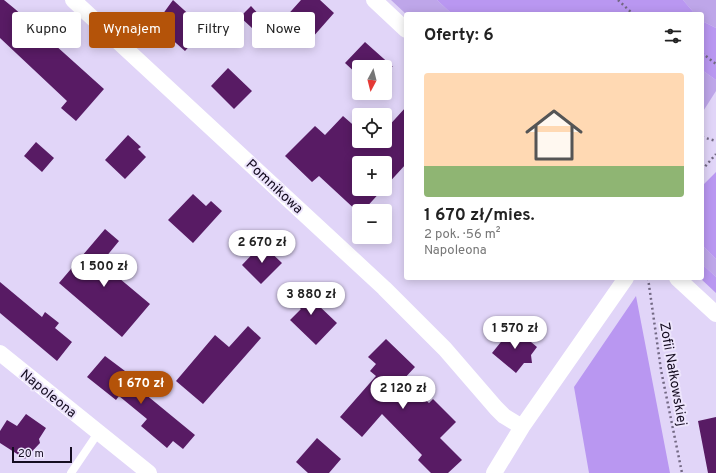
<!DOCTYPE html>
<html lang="pl">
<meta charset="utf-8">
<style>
body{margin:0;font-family:Overpass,sans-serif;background:#f6f6f6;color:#222;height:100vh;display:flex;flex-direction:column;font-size:15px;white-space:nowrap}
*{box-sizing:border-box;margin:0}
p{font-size:13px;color:#767676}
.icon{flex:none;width:22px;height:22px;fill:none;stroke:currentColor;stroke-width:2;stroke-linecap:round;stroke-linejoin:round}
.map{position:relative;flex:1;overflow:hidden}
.sheet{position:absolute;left:404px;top:12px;width:300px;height:268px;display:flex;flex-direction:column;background:#fff;border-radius:4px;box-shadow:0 2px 10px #0003}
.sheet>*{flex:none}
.top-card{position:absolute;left:12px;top:12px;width:332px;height:36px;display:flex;gap:8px}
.needle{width:26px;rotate:187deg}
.fabs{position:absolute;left:352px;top:60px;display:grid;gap:8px}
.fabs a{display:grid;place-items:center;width:40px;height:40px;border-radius:4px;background:#fff;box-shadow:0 2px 10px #0003;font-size:20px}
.scale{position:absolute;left:12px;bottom:10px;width:60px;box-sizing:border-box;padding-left:4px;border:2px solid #150d21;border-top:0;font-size:11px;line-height:14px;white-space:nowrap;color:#150d21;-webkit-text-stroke:3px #ede5fc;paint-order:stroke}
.price{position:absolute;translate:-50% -34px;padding:0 9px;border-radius:14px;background:#fff;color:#222;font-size:13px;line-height:26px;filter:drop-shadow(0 1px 2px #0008)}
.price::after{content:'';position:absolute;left:50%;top:24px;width:12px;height:9px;margin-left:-6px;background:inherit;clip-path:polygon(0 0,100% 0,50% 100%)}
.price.on{background:#b45309;color:#fff}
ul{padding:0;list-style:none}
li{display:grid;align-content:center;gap:8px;height:212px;padding:0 20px}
li span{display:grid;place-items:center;height:124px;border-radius:4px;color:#555}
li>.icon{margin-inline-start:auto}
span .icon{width:72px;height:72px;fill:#fffc;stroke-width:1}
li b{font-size:17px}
h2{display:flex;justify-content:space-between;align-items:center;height:48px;padding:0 20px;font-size:17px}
.chip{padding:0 14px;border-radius:4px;background:#fff;box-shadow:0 2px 10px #0003;font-size:14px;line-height:36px}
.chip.on{background:#b45309;color:#fff}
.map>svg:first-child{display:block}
.green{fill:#bea6e9}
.forest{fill:#b997f1}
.building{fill:#581b64}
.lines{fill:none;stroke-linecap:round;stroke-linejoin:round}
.path{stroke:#726883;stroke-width:2.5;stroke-dasharray:2 3;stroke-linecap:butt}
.lane{stroke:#fff;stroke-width:8}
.street{stroke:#fff;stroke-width:16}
.labels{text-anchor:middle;stroke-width:4;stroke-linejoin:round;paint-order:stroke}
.street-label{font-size:14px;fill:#150d21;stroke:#ede5fc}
</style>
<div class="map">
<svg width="716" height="473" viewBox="0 0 716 473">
<rect width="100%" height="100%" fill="#e1d5f8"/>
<!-- green -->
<path class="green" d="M 391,0 L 437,0 L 452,14 L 406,14 Z
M 683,0 L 716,0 L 716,28 L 702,21 L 702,14 L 695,14 Z
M 702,70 L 716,80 L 716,91 L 702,113 Z
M 702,245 L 716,259 L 716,277 L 702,264 Z"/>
<!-- forest -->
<path class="forest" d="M 437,0 L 683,0 L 695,14 L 452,14 Z
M 702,21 L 716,28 L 716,80 L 702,70 Z
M 716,172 L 716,259 L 702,245 L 702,186 Z
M 702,264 L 716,277 L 716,293 L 700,278 L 702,278 Z
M 636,296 L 670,473 L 589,473 L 574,387 Z"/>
<!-- building -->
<path class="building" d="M 0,0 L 4,0 L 15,9 L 104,89 L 76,121 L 61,108 L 67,101 L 0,38 Z
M 173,0 L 205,29 L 185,51 L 168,36 L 170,34 L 157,22 Z
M 301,0 L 320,0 L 334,13 L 312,38 L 303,30 L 298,35 L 283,20 Z
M 251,6 L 261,17 L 252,28 L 240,17 Z
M 365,42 L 393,67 L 359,67 L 359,76 L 345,63 Z
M 228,68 L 252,91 L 234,109 L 211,86 Z
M 406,107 L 406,164 L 385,187 L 385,163 L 359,163 L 359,189 L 383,189 L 363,211 L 359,211 L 359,213 L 319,176 L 312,182 L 285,156 L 315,126 L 325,135 L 343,116 L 359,130 L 359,141 L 370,141 L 373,143 L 375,141 L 385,141 L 385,130 Z
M 128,135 L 141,147 L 138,149 L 146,157 L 125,179 L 105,160 Z
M 36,142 L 54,158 L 42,172 L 24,156 Z
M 193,194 L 206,206 L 211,201 L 222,211 L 193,243 L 168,220 Z
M 105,229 L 119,241 L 101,263 L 150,304 L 122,337 L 59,283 Z
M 262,244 L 282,263 L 261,284 L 242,265 Z
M 0,282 L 42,317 L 45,312 L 59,323 L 55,328 L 72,342 L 57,361 L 0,313 Z
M 304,284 L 321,300 L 317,304 L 337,323 L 316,345 L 290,320 L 301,309 L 290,298 Z
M 248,326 L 261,338 L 203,404 L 176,381 L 215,335 L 229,347 Z
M 513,327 L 537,347 L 531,355 L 532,363 L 524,363 L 516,373 L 492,353 Z
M 386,339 L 415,367 L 403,380 L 429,403 L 433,399 L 456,422 L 440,438 L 462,460 L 448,473 L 431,473 L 418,460 L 422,455 L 382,414 L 362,437 L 340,417 L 376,376 L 370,371 L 376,364 L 368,357 Z
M 105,356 L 125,371 L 122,374 L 139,389 L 195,435 L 183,449 L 173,441 L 167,448 L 141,426 L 147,419 L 119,396 L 116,400 L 87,377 Z
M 26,414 L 46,428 L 39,439 L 40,443 L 25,459 L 0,443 L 0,431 L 7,420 L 17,426 Z
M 716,417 L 716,473 L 708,473 L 698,421 Z
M 317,438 L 341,459 L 329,473 L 308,473 L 296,462 Z"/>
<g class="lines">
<!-- path -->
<path class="path" d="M 618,0 L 633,14
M 702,53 L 716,64
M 702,137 L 716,141
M 702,170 L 716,154
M 648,278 L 661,370 L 682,473"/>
<!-- lane -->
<path class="lane" d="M 71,473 L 98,433"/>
<!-- street -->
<path class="street" d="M 73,0 L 384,288 L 445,349 L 496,408 L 504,416 L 522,427
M 374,0 L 406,30
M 677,278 L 716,314
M 0,353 L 149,473
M 494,473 L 522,427 L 626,278"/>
</g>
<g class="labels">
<!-- street labels -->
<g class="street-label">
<text transform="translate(275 186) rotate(43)" y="5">Pomnikowa</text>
<text transform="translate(674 374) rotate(80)" y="5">Zofii Nałkowskiej</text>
<text transform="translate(49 393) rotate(39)" y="5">Napoleona</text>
</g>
</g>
</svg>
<div class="fabs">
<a><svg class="needle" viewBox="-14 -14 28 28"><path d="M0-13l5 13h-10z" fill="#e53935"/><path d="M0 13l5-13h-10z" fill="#767676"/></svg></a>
<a><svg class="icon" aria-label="locate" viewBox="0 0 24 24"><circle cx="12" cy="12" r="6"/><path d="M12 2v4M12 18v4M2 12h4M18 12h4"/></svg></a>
<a>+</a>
<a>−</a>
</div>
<div class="scale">20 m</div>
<b class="price" style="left:262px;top:264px">2 670 zł</b>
<b class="price" style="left:104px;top:288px">1 500 zł</b>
<b class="price" style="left:311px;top:316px">3 880 zł</b>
<b class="price" style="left:515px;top:350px">1 570 zł</b>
<b class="price on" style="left:141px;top:405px">1 670 zł</b>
<b class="price" style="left:403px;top:410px">2 120 zł</b>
<div class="top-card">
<a class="chip">Kupno</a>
<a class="chip on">Wynajem</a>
<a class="chip">Filtry</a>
<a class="chip">Nowe</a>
</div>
<section class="sheet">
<h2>Oferty: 6<svg class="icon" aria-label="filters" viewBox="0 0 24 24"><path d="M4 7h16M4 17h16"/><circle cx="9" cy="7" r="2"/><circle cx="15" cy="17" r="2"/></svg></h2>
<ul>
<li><span style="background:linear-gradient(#ffd9b3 75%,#8fb573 0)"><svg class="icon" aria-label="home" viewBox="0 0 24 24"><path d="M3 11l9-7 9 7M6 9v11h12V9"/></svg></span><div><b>1 670 zł/mies.</b><p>2 pok. · 56 m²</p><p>Napoleona</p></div></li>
</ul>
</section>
</div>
